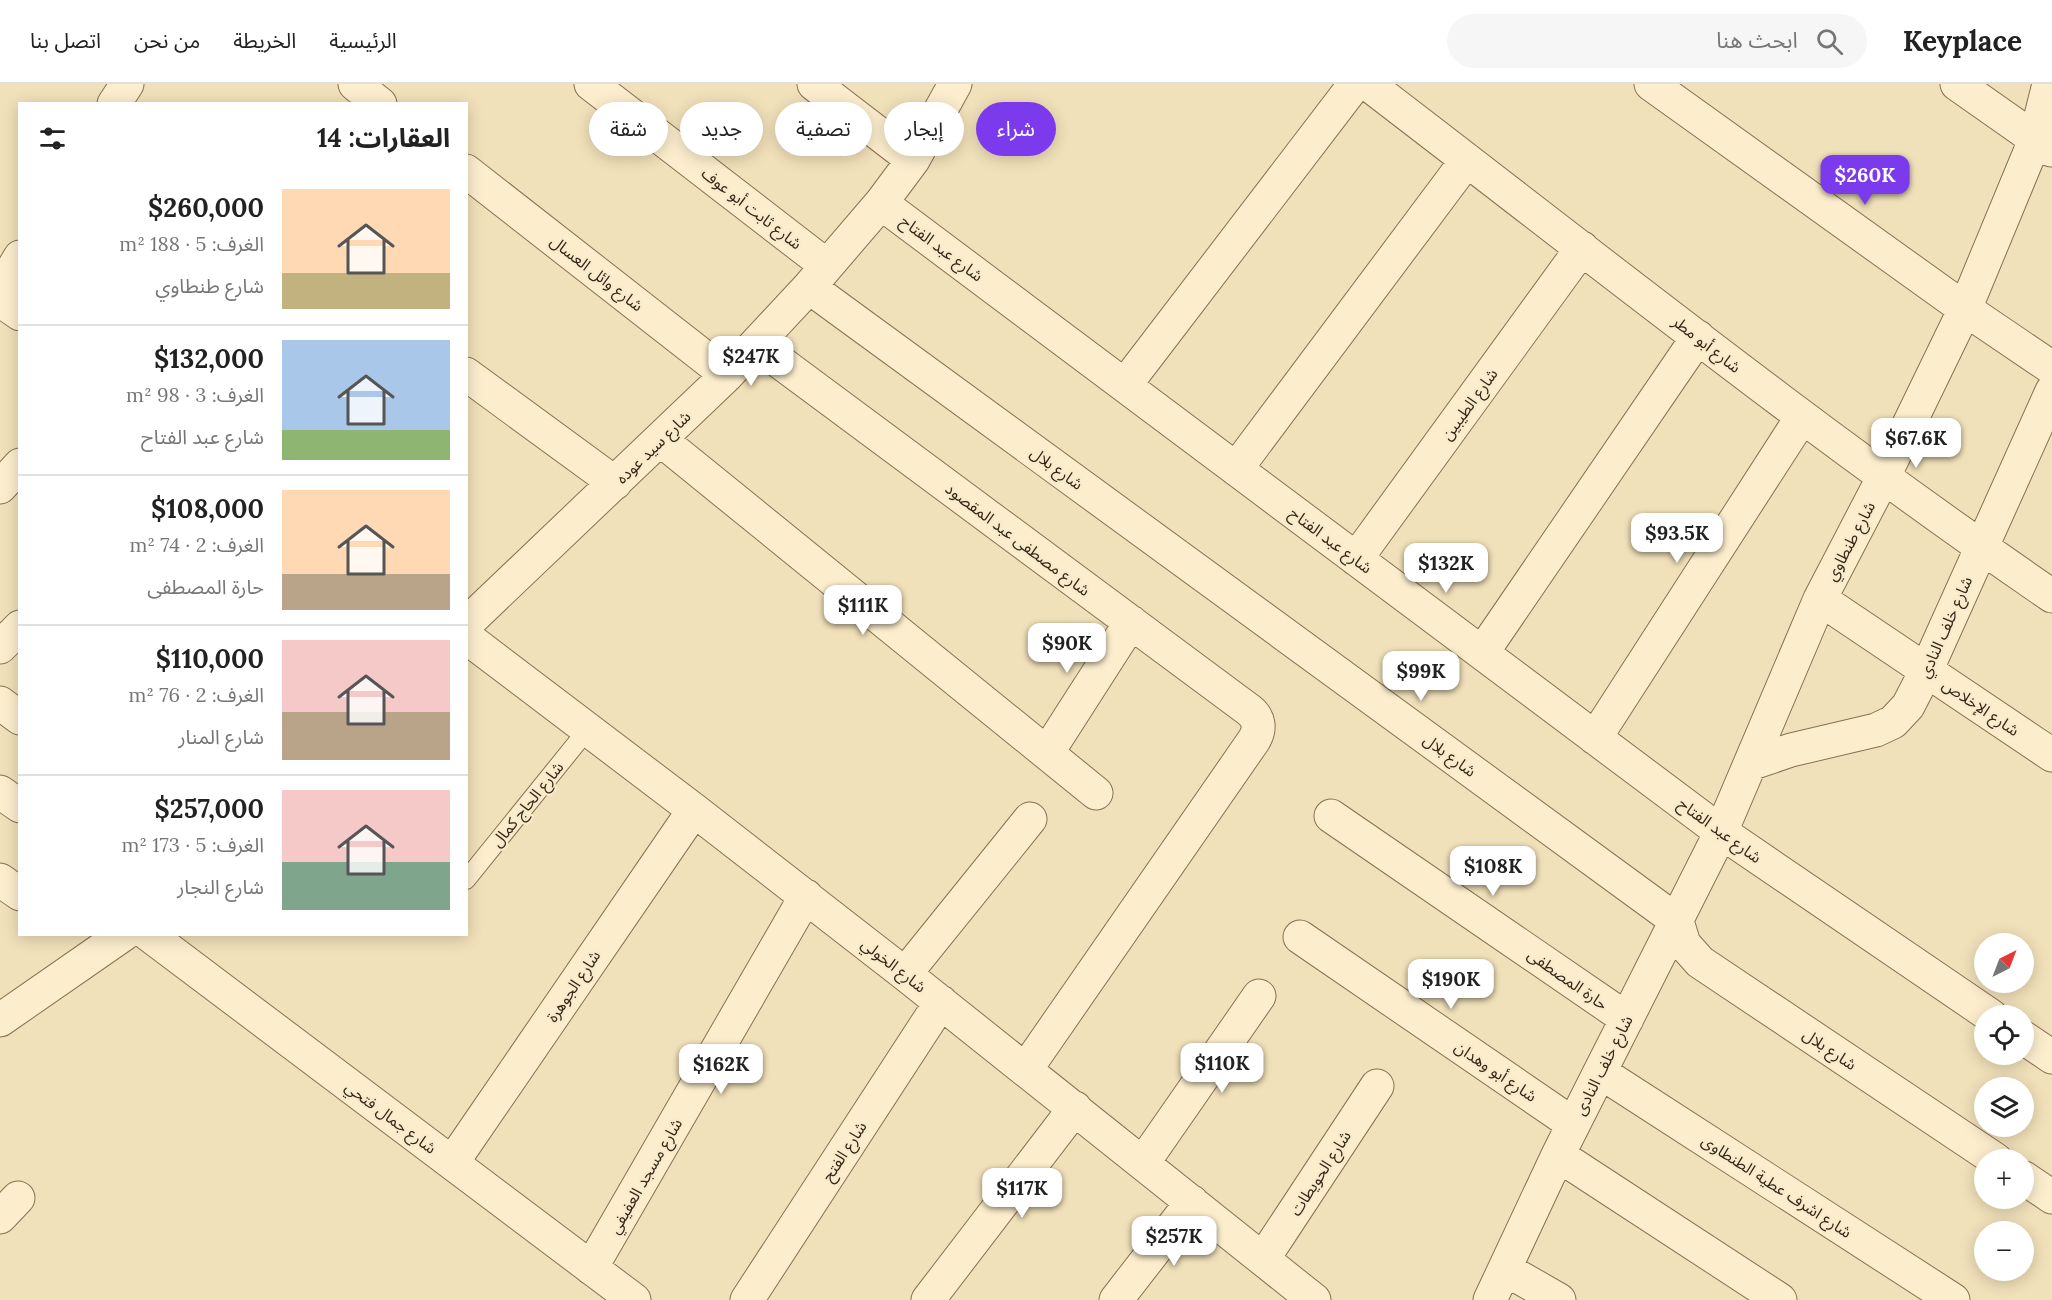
<!DOCTYPE html>
<html lang="ar">
<meta charset="utf-8">
<style>
body{margin:0;font-family:Lora,"Noto Sans Arabic",serif;background:#f6f6f6;color:#222;direction:rtl;height:100vh;display:flex;flex-direction:column;font-size:22px;white-space:nowrap}
*{box-sizing:border-box;margin:0}
p{font-size:20px;color:#767676}
.icon{flex:none;width:33px;height:33px;fill:none;stroke:currentColor;stroke-width:2;stroke-linecap:round;stroke-linejoin:round}
.map{position:relative;flex:1;overflow:hidden;direction:ltr}
.panel{position:absolute;left:18px;top:18px;width:450px;height:834px;display:flex;flex-direction:column;background:#fff;border-radius:0px;box-shadow:0 3px 15px #0003;direction:rtl}
.panel>*{flex:none}
.banner{position:absolute;left:486px;top:18px;width:570px;height:54px;direction:rtl;display:flex;gap:12px}
.needle{width:39px;rotate:42deg}
.buttons{position:absolute;left:1974px;top:849px;display:grid;gap:12px}
.buttons a{display:grid;place-items:center;width:60px;height:60px;border-radius:50%;background:#fff;box-shadow:0 3px 15px #0003;font-size:30px}
.price{position:absolute;translate:-50% -51px;padding:0 14px;border-radius:12px;background:#fff;color:#222;font-size:20px;line-height:39px;filter:drop-shadow(0 2px 3px #0008)}
.price::after{content:'';position:absolute;left:50%;top:36px;width:18px;height:14px;margin-left:-9px;background:inherit;clip-path:polygon(0 0,100% 0,50% 100%)}
.price.on{background:#7c3aed;color:#fff}
ul{padding:0;list-style:none}
li{display:flex;align-items:center;gap:18px;height:150px;padding:0 18px}
li+li{border-top:2px solid #e0e0e0}
li span{display:grid;place-items:center;flex:none;width:168px;height:120px;border-radius:0px;color:#555}
li>.icon{margin-inline-start:auto}
span .icon{width:72px;height:72px;fill:#fffc;stroke-width:1}
li b{font-size:26px}
h2{display:flex;justify-content:space-between;align-items:center;height:72px;padding:0 18px;font-size:26px}
.tag{padding:0 21px;border-radius:27px;background:#fff;box-shadow:0 3px 15px #0003;font-size:21px;line-height:54px}
.tag.on{background:#7c3aed;color:#fff}
header{display:flex;align-items:center;gap:36px;box-sizing:border-box;height:84px;padding:0 30px;background:#fff;border-bottom:2px solid #e0e0e0}
header strong{font-size:28px}
nav{display:flex;gap:33px;margin-inline-start:auto;font-size:21px}
.search{width:420px;height:54px;background:#f6f6f6;display:flex;align-items:center;gap:15px;box-sizing:border-box;padding:0 21px;border-radius:33px;color:#767676;font-size:22px}
.map>svg:first-child{display:block}
.lines{fill:none;stroke-linecap:round;stroke-linejoin:round}
.service-casing{stroke:#897053;stroke-width:20}
.minor-casing{stroke:#897053;stroke-width:35}
.service{stroke:#fceecd;stroke-width:18}
.minor{stroke:#fceecd;stroke-width:33}
.labels{text-anchor:middle;stroke-width:4.5;stroke-linejoin:round;paint-order:stroke}
.street-label{font-size:16px;fill:#362719;stroke:#f8ebca}
</style>
<header>
<strong>Keyplace</strong>
<div class="search"><svg class="icon" aria-label="search" viewBox="0 0 24 24"><circle cx="10" cy="10" r="6"/><path d="M15 15l6 6"/></svg>ابحث هنا</div>
<nav><a>الرئيسية</a><a>الخريطة</a><a>من نحن</a><a>اتصل بنا</a></nav>
</header>
<div class="map">
<svg width="2052" height="1216" viewBox="0 0 2052 1216">
<rect width="100%" height="100%" fill="#f1e1ba"/>
<g class="lines">
<!-- service casing -->
<g class="service-casing">
<path id="service" d="M 466,796 L 588,645"/>
</g>
<!-- minor casing -->
<g class="minor-casing">
<path id="minor" d="M 355,0 L 380,20
M 591,0 L 827,182
M 814,0 L 913,76
M 1368,0 C 1594,173 1817,351 2052,512
M 1651,0 L 1965,225 L 2052,284
M 1957,0 L 2051,66
M 114,20 L 127,0
M 466,87 L 727,291
M 881,119 L 1721,748 L 1991,932
M 809,203 L 1677,837 L 1684,860 L 1700,878 L 1996,1076
M 0,207 L 20,173
M 0,216 L 20,230
M 757,261 L 1249,626 C 1259,634 1261,644 1254,656 L 1026,985
M 466,290 L 615,399
M 1125,301 L 1355,0
M 661,356 L 1096,709
M 1236,385 L 1467,76
M 0,403 L 20,381
M 1356,475 L 1582,164
M 1820,515 L 2052,671
M 466,540 L 727,291 L 809,203 L 881,119 L 913,76 L 955,0
M 466,553 L 694,726 L 905,890 L 1314,1216
M 0,563 L 20,543
M 1482,569 L 1698,253
M 0,619 L 20,634
M 1595,654 L 1802,333
M 1047,669 L 1131,538
M 1750,680 L 1791,666 L 1876,646 L 1893,638 L 1908,622 L 1926,587 L 2052,307
M 0,708 L 20,722
M 1331,732 L 1627,935
M 0,796 L 20,810
M 148,850 L 634,1216
M 1300,853 L 1573,1040
M 905,890 L 1030,735
M 0,936 L 124,850
M 2024,954 L 2052,973
M 1600,988 L 1953,1216
M 1558,1071 L 1780,1216
M 452,1079 L 694,726
M 1143,1079 L 1259,912
M 2024,1094 L 2052,1113
M 0,1133 L 18,1114
M 1263,1175 L 1377,1002
M 591,1184 L 806,812
M 1505,1185 L 1559,1216
M 747,1216 L 941,918
M 928,1216 L 1075,1024
M 1116,1216 L 1192,1118
M 1490,1216 L 1558,1071 L 1721,748 L 1820,515 L 1883,394 L 1965,225 L 2035,56 L 2049,0"/>
</g>
<!-- service -->
<use href="#service" class="service"/>
<!-- minor -->
<use href="#minor" class="minor"/>
</g>
<g class="labels">
<!-- street labels -->
<g class="street-label">
<text transform="translate(752 124) rotate(38)" y="6">شارع ثابت أبو عوف</text>
<text transform="translate(942 164) rotate(37)" y="6">شارع عبد الفتاح</text>
<text transform="translate(597 189) rotate(38)" y="6">شارع وائل العسال</text>
<text transform="translate(1707 260) rotate(38)" y="6">شارع أبو مطر</text>
<text transform="translate(1469 320) rotate(-54)" y="6">شارع الطيبين</text>
<text transform="translate(653 363) rotate(-44)" y="6">شارع سيد عوده</text>
<text transform="translate(1057 384) rotate(36)" y="6">شارع بلال</text>
<text transform="translate(1018 455) rotate(37)" y="6">شارع مصطفى عبد المقصود</text>
<text transform="translate(1331 456) rotate(37)" y="6">شارع عبد الفتاح</text>
<text transform="translate(1850 457) rotate(-62)" y="6">شارع طنطاوي</text>
<text transform="translate(1945 543) rotate(-66)" y="6">شارع خلف النادي</text>
<text transform="translate(1981 623) rotate(34)" y="6">شارع الإخلاص</text>
<text transform="translate(1450 671) rotate(36)" y="6">شارع بلال</text>
<text transform="translate(527 720) rotate(-51)" y="6">شارع الحاج كمال</text>
<text transform="translate(1720 746) rotate(36)" y="6">شارع عبد الفتاح</text>
<text transform="translate(894 881) rotate(38)" y="6">شارع الخولي</text>
<text transform="translate(1568 895) rotate(35)" y="6">حارة المصطفى</text>
<text transform="translate(573 902) rotate(-56)" y="6">شارع الجوهرة</text>
<text transform="translate(1830 965) rotate(34)" y="6">شارع بلال</text>
<text transform="translate(1603 981) rotate(-63)" y="6">شارع خلف النادى</text>
<text transform="translate(1496 987) rotate(34)" y="6">شارع أبو وهدان</text>
<text transform="translate(391 1033) rotate(37)" y="6">شارع جمال فتحي</text>
<text transform="translate(844 1067) rotate(-57)" y="6">شارع الفتح</text>
<text transform="translate(1320 1089) rotate(-57)" y="6">شارع الحويطات</text>
<text transform="translate(645 1092) rotate(-60)" y="6">شارع مسجد العفيفي</text>
<text transform="translate(1777 1102) rotate(33)" y="6">شارع اشرف عطية الطنطاوى</text>
</g>
</g>
</svg>
<div class="buttons">
<a><svg class="needle" viewBox="-14 -14 28 28"><path d="M0-13l5 13h-10z" fill="#e53935"/><path d="M0 13l5-13h-10z" fill="#767676"/></svg></a>
<a><svg class="icon" aria-label="locate" viewBox="0 0 24 24"><circle cx="12" cy="12" r="6"/><path d="M12 2v4M12 18v4M2 12h4M18 12h4"/></svg></a>
<a><svg class="icon" aria-label="layers" viewBox="0 0 24 24"><path d="M12 4l9 5-9 5-9-5zM3 14l9 5 9-5"/></svg></a>
<a>+</a>
<a>−</a>
</div>
<b class="price on" style="left:1865px;top:122px">$260K</b>
<b class="price" style="left:751px;top:303px">$247K</b>
<b class="price" style="left:1916px;top:385px">$67.6K</b>
<b class="price" style="left:1677px;top:480px">$93.5K</b>
<b class="price" style="left:1446px;top:510px">$132K</b>
<b class="price" style="left:863px;top:552px">$111K</b>
<b class="price" style="left:1067px;top:590px">$90K</b>
<b class="price" style="left:1421px;top:618px">$99K</b>
<b class="price" style="left:1493px;top:813px">$108K</b>
<b class="price" style="left:1451px;top:926px">$190K</b>
<b class="price" style="left:1222px;top:1010px">$110K</b>
<b class="price" style="left:721px;top:1011px">$162K</b>
<b class="price" style="left:1022px;top:1135px">$117K</b>
<b class="price" style="left:1174px;top:1183px">$257K</b>
<div class="banner">
<a class="tag on">شراء</a>
<a class="tag">إيجار</a>
<a class="tag">تصفية</a>
<a class="tag">جديد</a>
<a class="tag">شقة</a>
</div>
<section class="panel">
<h2>العقارات: 14<svg class="icon" aria-label="filters" viewBox="0 0 24 24"><path d="M4 7h16M4 17h16"/><circle cx="9" cy="7" r="2"/><circle cx="15" cy="17" r="2"/></svg></h2>
<ul>
<li><span style="background:linear-gradient(#ffd9b3 70%,#c2b280 0)"><svg class="icon" aria-label="home" viewBox="0 0 24 24"><path d="M3 11l9-7 9 7M6 9v11h12V9"/></svg></span><div><b>$260,000</b><p>الغرف: 5 · 188 m²</p><p>شارع طنطاوي</p></div></li>
<li><span style="background:linear-gradient(#a9c7e8 75%,#8fb573 0)"><svg class="icon" aria-label="home" viewBox="0 0 24 24"><path d="M3 11l9-7 9 7M6 9v11h12V9"/></svg></span><div><b>$132,000</b><p>الغرف: 3 · 98 m²</p><p>شارع عبد الفتاح</p></div></li>
<li><span style="background:linear-gradient(#ffd9b3 70%,#b9a48a 0)"><svg class="icon" aria-label="home" viewBox="0 0 24 24"><path d="M3 11l9-7 9 7M6 9v11h12V9"/></svg></span><div><b>$108,000</b><p>الغرف: 2 · 74 m²</p><p>حارة المصطفى</p></div></li>
<li><span style="background:linear-gradient(#f6c9c9 60%,#b9a48a 0)"><svg class="icon" aria-label="home" viewBox="0 0 24 24"><path d="M3 11l9-7 9 7M6 9v11h12V9"/></svg></span><div><b>$110,000</b><p>الغرف: 2 · 76 m²</p><p>شارع المنار</p></div></li>
<li><span style="background:linear-gradient(#f6c9c9 60%,#7fa58c 0)"><svg class="icon" aria-label="home" viewBox="0 0 24 24"><path d="M3 11l9-7 9 7M6 9v11h12V9"/></svg></span><div><b>$257,000</b><p>الغرف: 5 · 173 m²</p><p>شارع النجار</p></div></li>
</ul>
</section>
</div>
